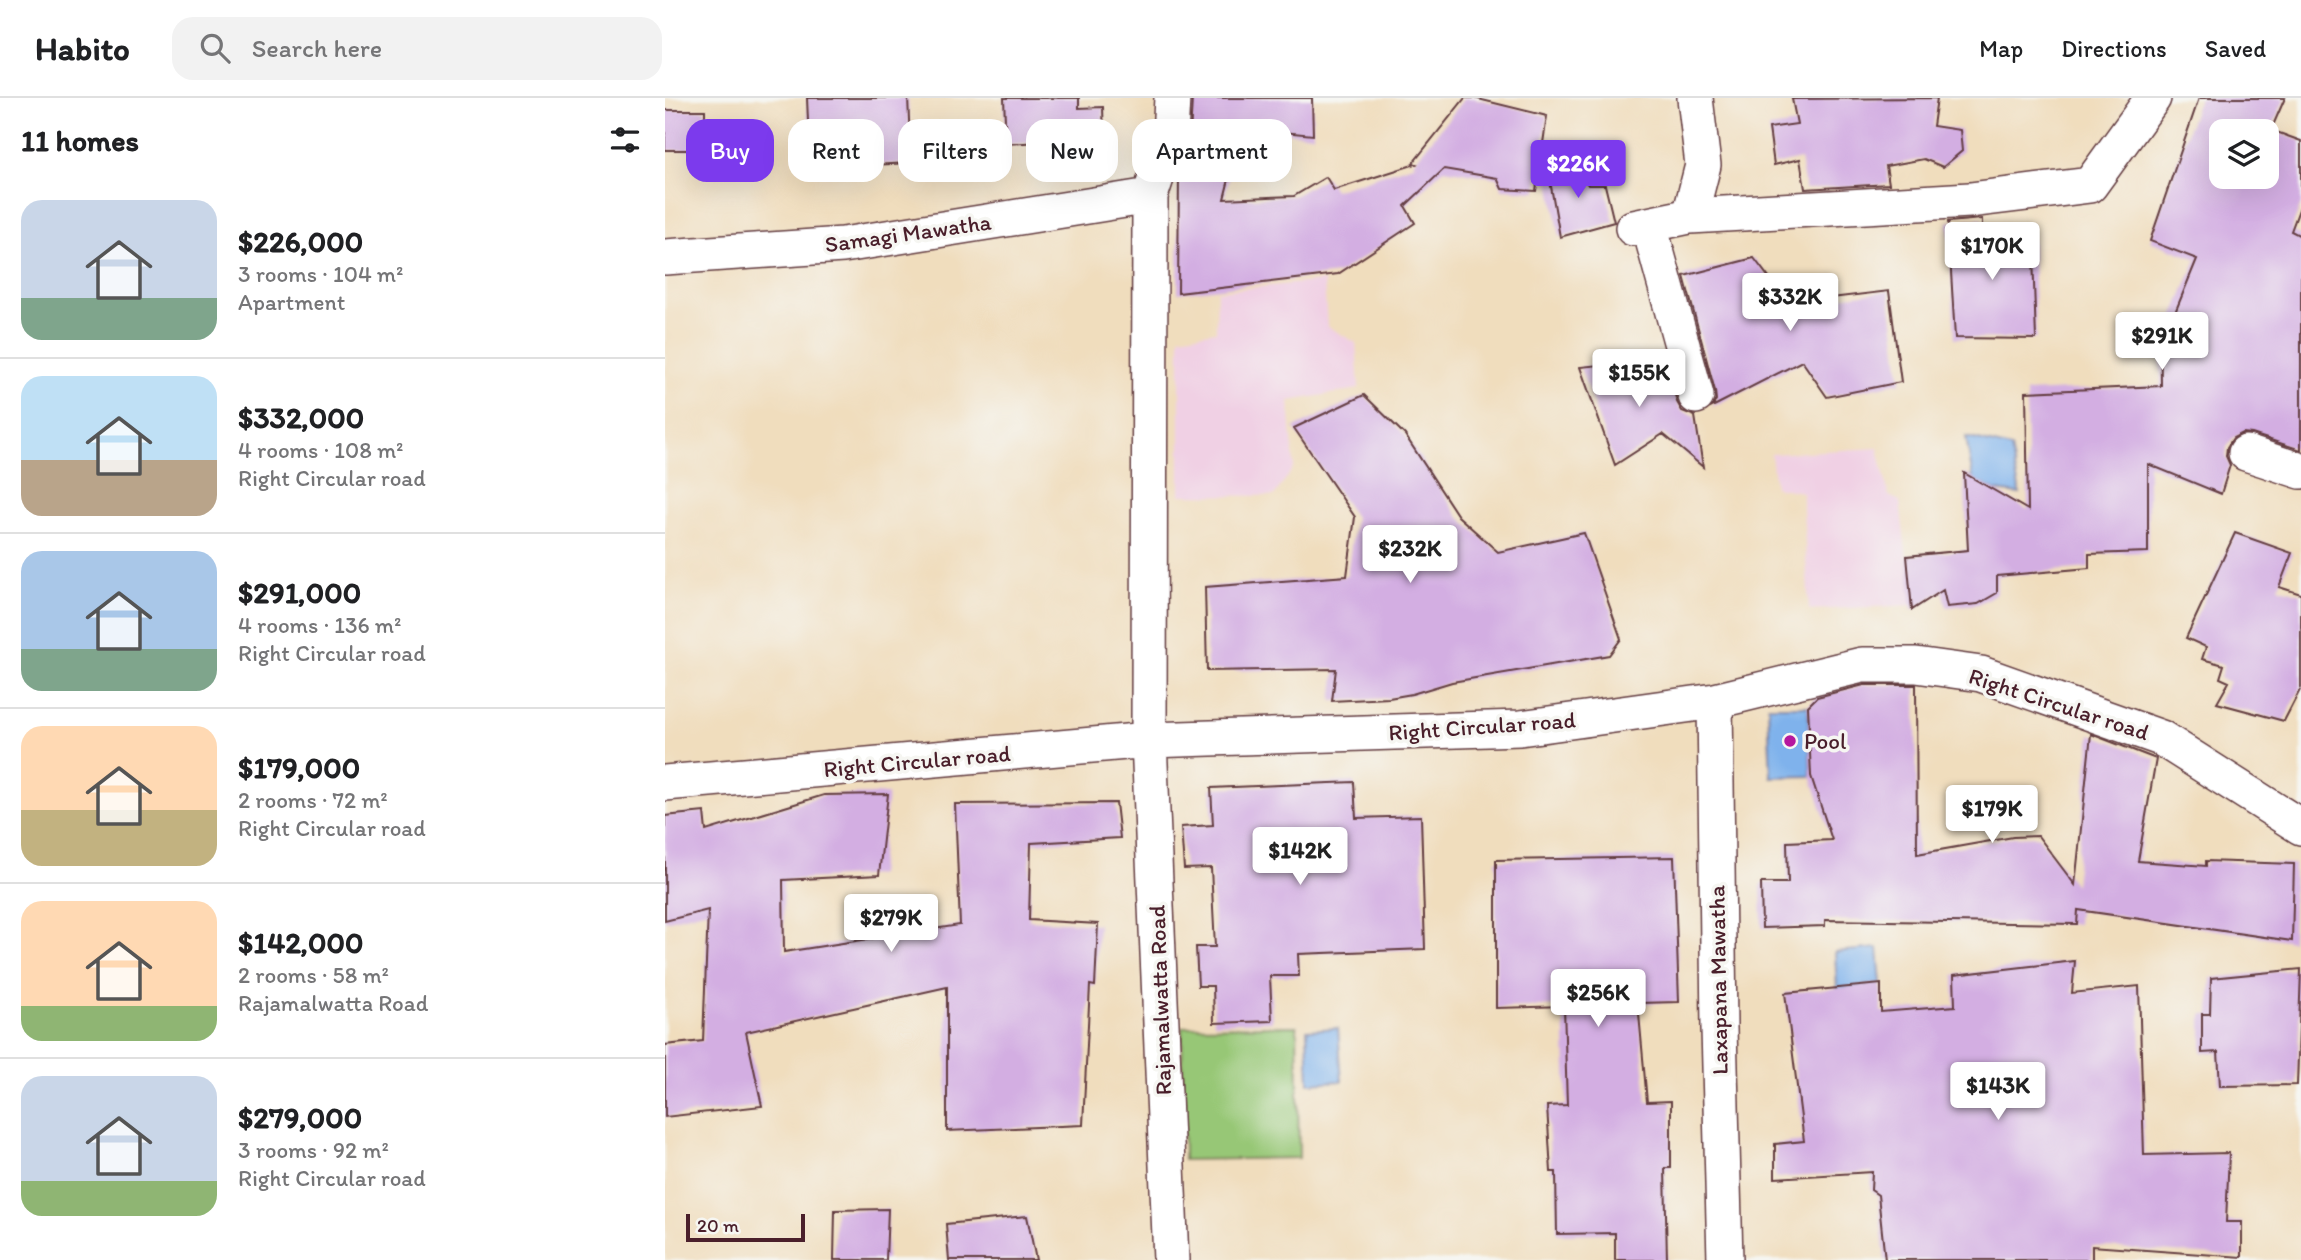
<!DOCTYPE html>
<meta charset="utf-8">
<style>
body{margin:0;font-family:Itim,sans-serif;background:#f2f2f2;color:#202124;height:100vh;display:flex;flex-direction:column;font-size:26px;white-space:nowrap}
*{box-sizing:border-box;margin:0}
p{font-size:23px;color:#757577}
.icon{flex:none;width:38px;height:38px;fill:none;stroke:currentColor;stroke-width:2;stroke-linecap:round;stroke-linejoin:round}
.map{position:relative;flex:1;overflow:hidden}
.sheet{display:flex;flex-direction:column;background:#fff;width:665px}
.sheet>*{flex:none}
.banner{position:absolute;left:21px;top:21px;width:665px;height:63px;display:flex;gap:14px}
.tools{position:absolute;left:1544px;top:21px;display:grid;gap:14px}
.tools a{display:grid;place-items:center;width:70px;height:70px;border-radius:14px;background:#fff;box-shadow:0 7px 28px #0002;font-size:35px}
.scale{position:absolute;left:21px;bottom:18px;width:119px;box-sizing:border-box;padding-left:7px;border:4px solid #4a1f2b;border-top:0;font-size:19px;line-height:24px;white-space:nowrap;color:#4a1f2b;-webkit-text-stroke:5px #f6f6f2;paint-order:stroke}
.price{position:absolute;translate:-50% -60px;padding:0 16px;border-radius:7px;background:#fff;color:#222;font-size:23px;line-height:46px;filter:drop-shadow(0 2px 4px #0008)}
.price::after{content:'';position:absolute;left:50%;top:42px;width:21px;height:16px;margin-left:-10px;background:inherit;clip-path:polygon(0 0,100% 0,50% 100%)}
.price.active{background:#7c3aed;color:#fff}
ul{padding:0;list-style:none}
li{display:flex;align-items:center;gap:21px;height:175px;padding:0 21px}
li+li{border-top:2px solid #e0e0e0}
li span{display:grid;place-items:center;flex:none;width:196px;height:140px;border-radius:21px;color:#555}
li>.icon{margin-inline-start:auto}
span .icon{width:84px;height:84px;fill:#fffc;stroke-width:1}
li b{font-size:30px}
h2{display:flex;justify-content:space-between;align-items:center;height:84px;padding:0 21px;font-size:30px}
.pill{padding:0 24px;border-radius:21px;background:#fff;box-shadow:0 7px 28px #0002;font-size:24px;line-height:63px}
.pill.active{background:#7c3aed;color:#fff}
header{display:flex;align-items:center;gap:42px;box-sizing:border-box;height:98px;padding:0 35px;background:#fff;border-bottom:2px solid #e0e0e0}
header strong{font-size:33px}
nav{display:flex;gap:38px;margin-inline-start:auto;font-size:24px}
.search{width:490px;height:63px;background:#f2f2f2;display:flex;align-items:center;gap:18px;box-sizing:border-box;padding:0 24px;border-radius:21px;color:#757577;font-size:26px}
main{display:flex;flex:1;min-height:0}
.map>svg:first-child{display:block}
.built{fill:#f0d0e4}
.green{fill:#97c776;stroke:#707350;stroke-width:2}
.water{fill:#7fb2ec;stroke:#64688c;stroke-width:2}
.building{fill:#d3aee2;fill-rule:evenodd}
.lines{fill:none;stroke-linecap:round;stroke-linejoin:round}
.street-casing{stroke:#633c41;stroke-width:38}
.street{stroke:#fff;stroke-width:35}
.poi-dot{fill:#b5179e;stroke:#f6f6f2;stroke-width:2.5}
.labels{text-anchor:middle;stroke-width:7;stroke-linejoin:round;paint-order:stroke}
.street-label{font-size:23px;fill:#4a1f2b;stroke:#f6f6f2}
.poi-label{font-size:23px;fill:#4a1f2b;stroke:#f6f6f2;text-anchor:start}
</style>
<header>
<strong>Habito</strong>
<div class="search"><svg class="icon" aria-label="search" viewBox="0 0 24 24"><circle cx="10" cy="10" r="6"/><path d="M15 15l6 6"/></svg>Search here</div>
<nav><a>Map</a><a>Directions</a><a>Saved</a></nav>
</header>
<main>
<section class="sheet">
<h2>11 homes<svg class="icon" aria-label="filters" viewBox="0 0 24 24"><path d="M4 7h16M4 17h16"/><circle cx="9" cy="7" r="2"/><circle cx="15" cy="17" r="2"/></svg></h2>
<ul>
<li><span style="background:linear-gradient(#c9d6e8 70%,#7fa58c 0)"><svg class="icon" aria-label="home" viewBox="0 0 24 24"><path d="M3 11l9-7 9 7M6 9v11h12V9"/></svg></span><div><b>$226,000</b><p>3 rooms · 104 m²</p><p>Apartment</p></div></li>
<li><span style="background:linear-gradient(#bfe0f5 60%,#b9a48a 0)"><svg class="icon" aria-label="home" viewBox="0 0 24 24"><path d="M3 11l9-7 9 7M6 9v11h12V9"/></svg></span><div><b>$332,000</b><p>4 rooms · 108 m²</p><p>Right Circular road</p></div></li>
<li><span style="background:linear-gradient(#a9c7e8 70%,#7fa58c 0)"><svg class="icon" aria-label="home" viewBox="0 0 24 24"><path d="M3 11l9-7 9 7M6 9v11h12V9"/></svg></span><div><b>$291,000</b><p>4 rooms · 136 m²</p><p>Right Circular road</p></div></li>
<li><span style="background:linear-gradient(#ffd9b3 60%,#c2b280 0)"><svg class="icon" aria-label="home" viewBox="0 0 24 24"><path d="M3 11l9-7 9 7M6 9v11h12V9"/></svg></span><div><b>$179,000</b><p>2 rooms · 72 m²</p><p>Right Circular road</p></div></li>
<li><span style="background:linear-gradient(#ffd9b3 75%,#8fb573 0)"><svg class="icon" aria-label="home" viewBox="0 0 24 24"><path d="M3 11l9-7 9 7M6 9v11h12V9"/></svg></span><div><b>$142,000</b><p>2 rooms · 58 m²</p><p>Rajamalwatta Road</p></div></li>
<li><span style="background:linear-gradient(#c9d6e8 75%,#8fb573 0)"><svg class="icon" aria-label="home" viewBox="0 0 24 24"><path d="M3 11l9-7 9 7M6 9v11h12V9"/></svg></span><div><b>$279,000</b><p>3 rooms · 92 m²</p><p>Right Circular road</p></div></li>
</ul>
</section>
<div class="map">
<svg width="1636" height="1162" viewBox="0 0 1636 1162">
<rect width="100%" height="100%" fill="#f6f6f2"/>
<filter id="ink" filterUnits="userSpaceOnUse"><feTurbulence type="fractalNoise" baseFrequency=".0143" numOctaves="2"/><feDisplacementMap in="SourceGraphic" scale="14" xChannelSelector="R" yChannelSelector="G"/><feConvolveMatrix kernelMatrix="1 2 1 2 8 2 1 2 1" color-interpolation-filters="sRGB"/></filter>
<filter id="wash" filterUnits="userSpaceOnUse"><feTurbulence type="fractalNoise" baseFrequency=".00686" numOctaves="4" result="noise"/><feDisplacementMap in="SourceGraphic" scale="28" xChannelSelector="R" yChannelSelector="G"/><feGaussianBlur stdDeviation="1.57" result="paint"/><feColorMatrix in="noise" values="0 0 0 0 0 0 0 0 0 0 0 0 0 0 0 0 0 1.4 0 .05"/><feComposite in="paint" operator="in"/></filter>
<g filter="url(#wash)">
<rect width="100%" height="100%" fill="#f0ddbd"/>
<!-- built -->
<path class="built" d="M 659,183 L 662,228 L 691,245 L 694,291 L 624,303 L 629,369 L 609,398 L 515,397 L 515,239 L 551,233 L 552,193 Z
M 1213,350 L 1224,398 L 1235,403 L 1247,507 L 1144,512 L 1137,394 L 1110,389 L 1106,356 Z"/>
<!-- green -->
<path class="green" d="M 632,928 L 634,1060 L 519,1062 L 517,929 Z"/>
<!-- water -->
<path class="water" d="M 1301,339 L 1346,350 L 1355,396 L 1330,393 L 1308,381 Z
M 1103,608 L 1143,608 L 1146,678 L 1106,679 Z
M 1213,850 L 1216,886 L 1172,891 L 1170,854 Z
M 673,930 L 677,983 L 644,985 L 642,932 Z"/>
<g id="blocks">
<!-- building -->
<path class="building" d="M 142,0 L 243,0 L 246,65 L 145,70 Z
M 339,0 L 414,0 L 414,10 L 438,9 L 439,40 L 341,46 Z
M 527,0 L 647,0 L 648,37 L 577,30 L 559,101 L 629,98 L 661,79 L 669,92 L 751,66 L 748,65 L 800,0 L 809,0 L 882,18 L 871,93 L 837,91 L 832,80 L 779,71 L 740,108 L 750,125 L 673,176 L 513,195 L 514,73 L 525,39 Z
M 1272,0 L 1268,28 L 1295,32 L 1297,53 L 1278,69 L 1259,61 L 1221,68 L 1224,86 L 1140,91 L 1135,61 L 1109,67 L 1104,30 L 1132,26 L 1127,1 Z
M 1534,0 L 1620,0 L 1606,32 L 1636,43 L 1636,106 L 1626,133 L 1636,138 L 1636,352 L 1587,336 L 1578,335 L 1568,340 L 1562,349 L 1561,358 L 1565,367 L 1556,396 L 1483,366 L 1483,454 L 1424,456 L 1424,470 L 1332,478 L 1332,495 L 1313,506 L 1282,509 L 1278,492 L 1247,512 L 1242,458 L 1303,452 L 1299,375 L 1363,412 L 1361,294 L 1496,288 L 1495,218 L 1507,222 L 1532,161 L 1485,143 ZM 1556,33 L 1601,33 L 1601,79 L 1556,79 Z
M 0,12 L 40,12 L 40,52 L 0,52 Z
M 882,66 L 911,66 L 923,87 L 940,87 L 949,124 L 895,139 Z
M 1317,121 L 1317,137 L 1367,129 L 1371,241 L 1290,240 L 1283,124 Z
M 1089,160 L 1114,193 L 1125,190 L 1129,199 L 1158,201 L 1224,193 L 1236,284 L 1162,299 L 1137,263 L 1047,309 L 1051,302 L 1050,293 L 1019,178 Z
M 964,264 L 967,273 L 1001,264 L 1012,304 L 1017,313 L 1030,318 L 1038,369 L 998,336 L 950,367 L 915,269 Z
M 699,297 L 740,337 L 793,418 L 833,454 L 919,435 L 956,541 L 944,557 L 787,584 L 747,596 L 724,600 L 667,603 L 671,571 L 542,573 L 540,489 L 682,478 L 690,419 L 629,330 Z
M 1570,435 L 1627,455 L 1614,489 L 1636,496 L 1636,590 L 1619,623 L 1552,605 L 1564,584 L 1555,580 L 1559,567 L 1537,561 L 1541,549 L 1521,540 Z
M 1199,587 L 1251,587 L 1252,756 L 1348,739 L 1373,738 L 1410,787 L 1426,636 L 1491,661 L 1473,763 L 1541,768 L 1541,763 L 1629,766 L 1627,843 L 1413,812 L 1412,826 L 1160,822 L 1160,828 L 1097,830 L 1096,785 L 1123,785 L 1122,744 L 1167,742 L 1146,678 L 1143,608 L 1152,599 Z
M 689,684 L 691,720 L 756,718 L 760,851 L 633,856 L 634,878 L 605,878 L 607,923 L 549,925 L 548,888 L 533,888 L 531,849 L 550,849 L 546,770 L 519,771 L 516,729 L 548,727 L 546,690 Z
M 223,696 L 214,777 L 118,782 L 119,854 L 295,827 L 290,706 L 451,705 L 455,740 L 366,745 L 364,822 L 433,826 L 430,888 L 425,887 L 418,1027 L 282,1033 L 282,889 L 81,934 L 97,1008 L 0,1019 L 0,947 L 38,943 L 43,812 L 0,823 L 0,718 L 39,714 L 41,733 L 159,697 Z
M 1009,759 L 1014,904 L 973,905 L 982,1004 L 1006,1003 L 1006,1070 L 1000,1070 L 1002,1162 L 950,1162 L 950,1135 L 892,1136 L 891,1074 L 886,1074 L 882,1008 L 902,1007 L 899,908 L 831,910 L 831,762 Z
M 1410,863 L 1407,895 L 1474,888 L 1479,1057 L 1564,1055 L 1561,1124 L 1577,1124 L 1577,1159 L 1427,1148 L 1427,1162 L 1220,1162 L 1213,1097 L 1206,1092 L 1207,1074 L 1110,1080 L 1110,1046 L 1139,1043 L 1120,895 L 1216,886 L 1216,914 L 1290,908 L 1289,877 Z
M 1636,871 L 1632,987 L 1555,988 L 1553,954 L 1537,955 L 1537,916 L 1545,916 L 1546,880 Z
M 223,1111 L 221,1162 L 169,1162 L 170,1112 Z
M 362,1118 L 371,1162 L 284,1162 L 281,1126 Z"/>
</g>
</g>
<g filter="url(#ink)">
<use href="#blocks" fill-opacity="0" stroke="#633c41" stroke-width="2"/>
<g class="lines">
<!-- street casing -->
<g class="street-casing">
<path id="street" d="M 1025,118 L 1038,67 L 1030,0
M 984,127 L 1031,298
M 968,130 L 1025,118 L 1305,102 L 1425,87 L 1488,0
M 0,159 L 178,147 L 485,98
M 1581,355 L 1636,373
M 1050,603 L 1054,930 L 1060,1162
M 0,685 L 484,642 L 855,630 L 1050,603 L 1197,567 L 1251,567 L 1316,576 L 1496,640 L 1636,729
M 506,1162 L 484,642 L 485,98 L 505,38 L 507,0"/>
</g>
<!-- street -->
<use href="#street" class="street"/>
</g>
</g>
<!-- markers -->
<circle class="poi-dot" cx="1125" cy="643" r="7"/>
<g class="labels">
<!-- street labels -->
<g class="street-label">
<text transform="translate(243 135) rotate(-8)" y="8">Samagi Mawatha</text>
<text transform="translate(1394 606) rotate(18)" y="8">Right Circular road</text>
<text transform="translate(817 628) rotate(-4)" y="8">Right Circular road</text>
<text transform="translate(252 663) rotate(-5)" y="8">Right Circular road</text>
<text transform="translate(1053 882) rotate(-91)" y="8">Laxapana Mawatha</text>
<text transform="translate(495 902) rotate(-92)" y="8">Rajamalwatta Road</text>
</g>
<!-- poi labels -->
<g class="poi-label">
<text x="1139" y="651">Pool</text>
</g>
</g>
</svg>
<div class="tools">
<a><svg class="icon" aria-label="layers" viewBox="0 0 24 24"><path d="M12 4l9 5-9 5-9-5zM3 14l9 5 9-5"/></svg></a>
</div>
<div class="scale">20 m</div>
<b class="price active" style="left:913px;top:102px">$226K</b>
<b class="price" style="left:1327px;top:184px">$170K</b>
<b class="price" style="left:1125px;top:235px">$332K</b>
<b class="price" style="left:1497px;top:274px">$291K</b>
<b class="price" style="left:974px;top:311px">$155K</b>
<b class="price" style="left:745px;top:487px">$232K</b>
<b class="price" style="left:1327px;top:747px">$179K</b>
<b class="price" style="left:635px;top:789px">$142K</b>
<b class="price" style="left:226px;top:856px">$279K</b>
<b class="price" style="left:933px;top:931px">$256K</b>
<b class="price" style="left:1333px;top:1024px">$143K</b>
<div class="banner">
<a class="pill active">Buy</a>
<a class="pill">Rent</a>
<a class="pill">Filters</a>
<a class="pill">New</a>
<a class="pill">Apartment</a>
</div>
</div>
</main>
